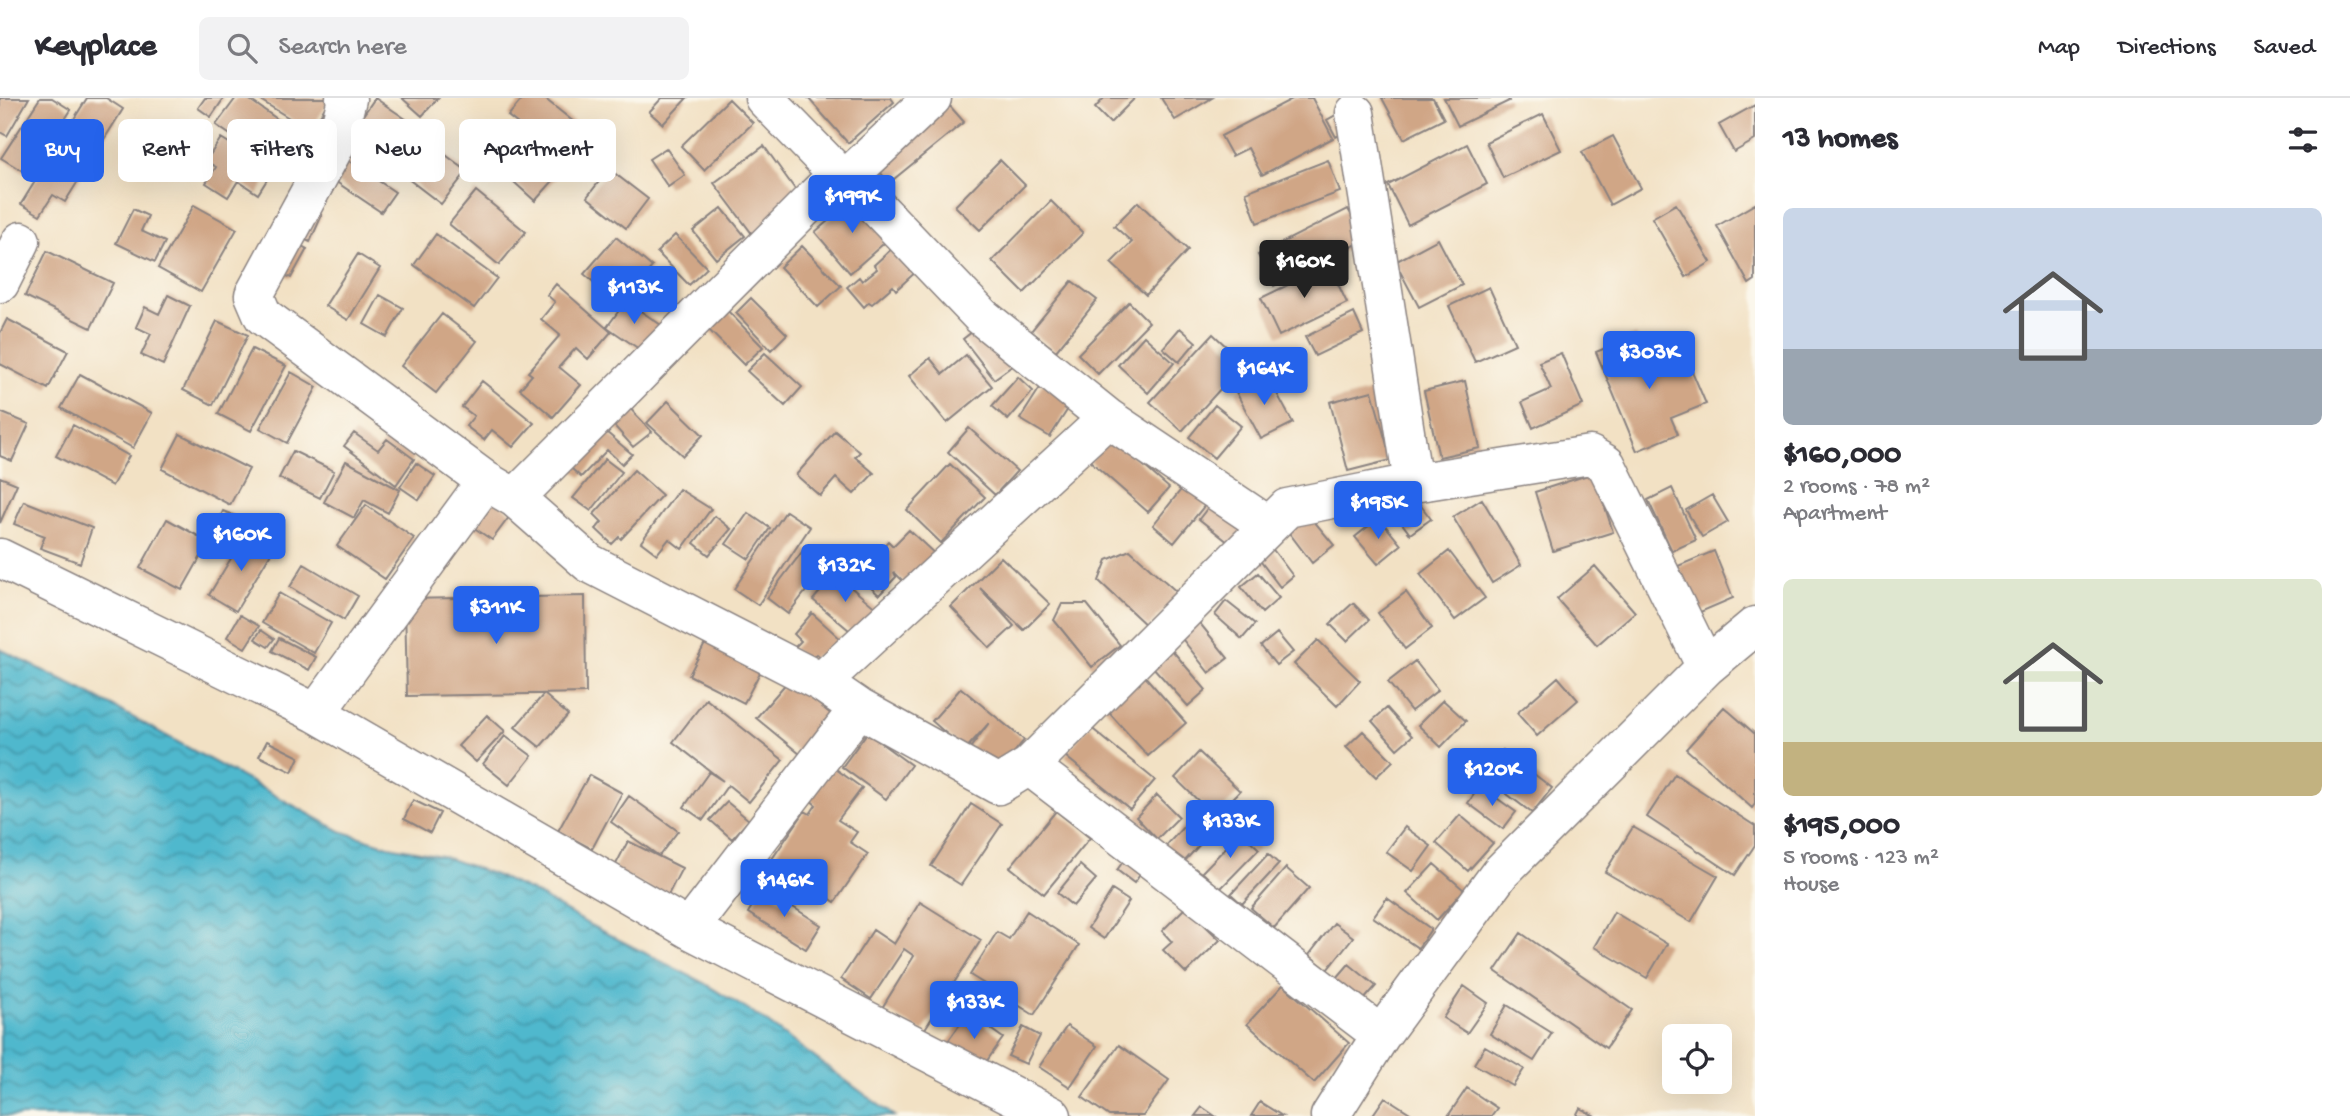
<!DOCTYPE html>
<meta charset="utf-8">
<style>
body{margin:0;font-family:"Gochi Hand",sans-serif;background:#f2f2f3;color:#2b2b33;height:100vh;display:flex;flex-direction:column;font-size:26px;white-space:nowrap}
*{box-sizing:border-box;margin:0}
p{font-size:23px;color:#7c7c81}
.icon{flex:none;width:38px;height:38px;fill:none;stroke:currentColor;stroke-width:2;stroke-linecap:round;stroke-linejoin:round}
.map{position:relative;flex:1;overflow:hidden}
.drawer{display:flex;flex-direction:column;background:#fff;width:595px}
.drawer>*{flex:none}
.hud{position:absolute;left:21px;top:21px;width:665px;height:63px;display:flex;gap:14px}
.fabs{position:absolute;left:1662px;top:926px;display:grid;gap:14px}
.fabs a{display:grid;place-items:center;width:70px;height:70px;border-radius:10px;background:#fff;box-shadow:0 7px 28px #0002;font-size:35px}
.price{position:absolute;translate:-50% -60px;padding:0 16px;border-radius:7px;background:#2563eb;color:#fff;font-size:23px;line-height:46px;filter:drop-shadow(0 2px 4px #0008)}
.price::after{content:'';position:absolute;left:50%;top:42px;width:21px;height:16px;margin-left:-10px;background:inherit;clip-path:polygon(0 0,100% 0,50% 100%)}
.price.on{background:#222;color:#fff}
ul{padding:0;list-style:none}
li{display:grid;align-content:center;gap:14px;height:371px;padding:0 28px}
li span{display:grid;place-items:center;height:217px;border-radius:10px;color:#555}
li>.icon{margin-inline-start:auto}
span .icon{width:126px;height:126px;fill:#fffc;stroke-width:1}
li b{font-size:30px}
h2{display:flex;justify-content:space-between;align-items:center;height:84px;padding:0 28px;font-size:30px}
.pill{padding:0 24px;border-radius:10px;background:#fff;box-shadow:0 7px 28px #0002;font-size:24px;line-height:63px}
.pill.on{background:#2563eb;color:#fff}
header{display:flex;align-items:center;gap:42px;box-sizing:border-box;height:98px;padding:0 35px;background:#fff;border-bottom:2px solid #e1e1e2}
header strong{font-size:33px}
nav{display:flex;gap:38px;margin-inline-start:auto;font-size:24px}
.search{width:490px;height:63px;background:#f2f2f3;display:flex;align-items:center;gap:18px;box-sizing:border-box;padding:0 24px;border-radius:10px;color:#7c7c81;font-size:26px}
main{display:flex;flex:1;min-height:0}
.map>svg:first-child{display:block}
.water{fill:url(#water-waves);stroke:#386d84;stroke-width:2}
.building{fill:#d0a686}
.lines{fill:none;stroke-linecap:round;stroke-linejoin:round}
.minor-casing{stroke:#8a8280;stroke-width:41}
.minor{stroke:#fff;stroke-width:38}
</style>
<header>
<strong>Keyplace</strong>
<div class="search"><svg class="icon" aria-label="search" viewBox="0 0 24 24"><circle cx="10" cy="10" r="6"/><path d="M15 15l6 6"/></svg>Search here</div>
<nav><a>Map</a><a>Directions</a><a>Saved</a></nav>
</header>
<main>
<div class="map">
<svg width="1755" height="1018" viewBox="0 0 1755 1018">
<defs>
<pattern id="water-waves" width="16" height="10" patternUnits="userSpaceOnUse" patternTransform="scale(1.75)"><rect width="16" height="10" fill="#4fb8cd"/><path d="M0 5q4-4 8 0t8 0" fill="none" stroke="#4195a8"/></pattern>
</defs>
<rect width="100%" height="100%" fill="#fbf7ec"/>
<filter id="ink" filterUnits="userSpaceOnUse"><feTurbulence type="fractalNoise" baseFrequency=".0143" numOctaves="2"/><feDisplacementMap in="SourceGraphic" scale="14" xChannelSelector="R" yChannelSelector="G"/><feConvolveMatrix kernelMatrix="1 2 1 2 8 2 1 2 1" color-interpolation-filters="sRGB"/></filter>
<filter id="wash" filterUnits="userSpaceOnUse"><feTurbulence type="fractalNoise" baseFrequency=".00686" numOctaves="4" result="noise"/><feDisplacementMap in="SourceGraphic" scale="28" xChannelSelector="R" yChannelSelector="G"/><feGaussianBlur stdDeviation="1.57" result="paint"/><feColorMatrix in="noise" values="0 0 0 0 0 0 0 0 0 0 0 0 0 0 0 0 0 1.4 0 .05"/><feComposite in="paint" operator="in"/></filter>
<g filter="url(#wash)">
<rect width="100%" height="100%" fill="#f2e1c4"/>
<!-- water -->
<path class="water" d="M 0,551 L 90,596 L 340,733 L 389,748 L 441,758 L 490,775 L 531,793 L 590,827 L 704,885 L 761,920 L 894,1018 L 0,1018 Z"/>
<g id="blocks">
<!-- building -->
<path class="building" d="M 0,0 L 29,0 L 7,38 L 0,34 Z
M 40,0 L 52,0 L 71,12 L 29,77 L 1,60 Z
M 87,0 L 106,0 L 123,11 L 65,104 L 53,97 L 40,117 L 21,106 Z
M 205,0 L 224,0 L 211,19 L 198,10 Z
M 236,0 L 247,0 L 310,44 L 287,76 L 216,27 Z
M 257,0 L 331,0 L 310,33 Z
M 375,0 L 413,26 L 380,74 L 342,48 Z
M 402,0 L 438,0 L 422,18 Z
M 523,0 L 544,0 L 585,33 L 562,61 L 508,18 Z
M 662,0 L 687,0 L 663,26 L 649,14 Z
M 808,0 L 891,0 L 894,4 L 848,45 Z
M 1104,0 L 1135,0 L 1110,25 L 1095,10 Z
M 1161,0 L 1212,0 L 1175,22 Z
M 1294,0 L 1312,0 L 1333,40 L 1262,77 L 1248,50 L 1232,58 L 1221,38 Z
M 1382,0 L 1433,0 L 1444,21 L 1404,41 Z
M 1444,0 L 1508,0 L 1509,3 L 1458,28 Z
M 729,1 L 753,25 L 704,72 L 681,48 Z
M 949,7 L 964,24 L 889,85 L 875,68 Z
M 1755,7 L 1755,42 L 1734,54 L 1719,27 Z
M 1345,12 L 1354,30 L 1336,39 L 1327,22 Z
M 1543,16 L 1561,52 L 1503,80 L 1486,44 Z
M 419,37 L 467,73 L 441,106 L 394,70 Z
M 1613,38 L 1641,90 L 1610,107 L 1582,54 Z
M 221,40 L 273,72 L 258,96 L 238,83 L 228,99 L 206,85 L 216,69 L 206,63 Z
M 1467,46 L 1487,86 L 1408,127 L 1388,87 Z
M 528,48 L 560,75 L 535,103 L 504,75 Z
M 764,48 L 802,101 L 753,137 L 714,85 Z
M 666,50 L 685,77 L 668,89 L 649,61 Z
M 340,57 L 395,94 L 381,114 L 326,77 Z
M 1000,62 L 1025,87 L 980,132 L 955,108 Z
M 1328,62 L 1340,94 L 1257,125 L 1246,94 Z
M 609,71 L 648,101 L 626,130 L 587,99 Z
M 476,93 L 526,134 L 499,167 L 449,126 Z
M 855,100 L 890,140 L 850,175 L 815,134 Z
M 1051,103 L 1083,135 L 1024,195 L 992,163 Z
M 1138,104 L 1188,152 L 1146,197 L 1111,165 L 1132,144 L 1114,128 Z
M 1676,106 L 1711,164 L 1686,179 L 1652,120 Z
M 1755,106 L 1755,182 L 1749,186 L 1717,128 Z
M 194,107 L 237,131 L 201,194 L 158,170 Z
M 304,109 L 322,117 L 310,144 L 292,136 Z
M 722,110 L 745,138 L 716,161 L 693,133 Z
M 133,111 L 148,118 L 141,133 L 165,144 L 155,164 L 116,145 Z
M 1348,111 L 1365,142 L 1274,188 L 1258,157 Z
M 436,136 L 497,180 L 474,210 L 414,167 Z
M 675,137 L 707,170 L 689,187 L 657,154 Z
M 616,139 L 652,169 L 621,207 L 584,176 Z
M 289,141 L 307,151 L 291,180 L 273,171 Z
M 1438,141 L 1462,187 L 1419,209 L 1395,164 Z
M 897,146 L 919,171 L 896,192 L 893,188 L 872,206 L 869,204 L 864,209 L 847,189 L 859,179 L 862,183 L 877,171 L 874,167 Z
M 802,148 L 841,188 L 818,209 L 780,169 Z
M 47,153 L 113,185 L 91,230 L 25,198 Z
M 358,156 L 380,170 L 348,222 L 325,208 Z
M 1329,167 L 1347,205 L 1279,238 L 1261,200 Z
M 1072,183 L 1097,202 L 1056,253 L 1031,233 Z
M 556,186 L 611,234 L 588,261 L 576,250 L 559,269 L 581,287 L 553,319 L 520,291 L 532,277 L 528,274 L 560,237 L 541,221 L 555,204 L 547,197 Z
M 1489,189 L 1515,246 L 1475,264 L 1449,208 Z
M 168,197 L 190,208 L 163,267 L 141,257 L 151,236 L 136,229 L 145,209 L 159,216 Z
M 380,197 L 403,210 L 387,239 L 364,226 Z
M 751,200 L 787,236 L 771,252 L 736,215 Z
M 626,203 L 661,227 L 642,253 L 607,229 Z
M 1129,204 L 1149,224 L 1098,276 L 1078,256 Z
M 723,208 L 763,249 L 744,267 L 704,227 Z
M 1354,215 L 1363,235 L 1315,258 L 1305,239 Z
M 442,216 L 477,243 L 436,295 L 401,268 Z
M 7,221 L 68,253 L 48,291 L 0,266 L 0,235 Z
M 217,223 L 248,237 L 213,307 L 183,292 Z
M 981,227 L 1012,268 L 994,281 L 963,241 Z
M 1180,230 L 1196,244 L 1179,264 L 1163,250 Z
M 1213,236 L 1244,265 L 1182,333 L 1150,304 Z
M 1636,237 L 1650,268 L 1684,254 L 1706,306 L 1671,320 L 1678,336 L 1637,353 L 1596,254 Z
M 1144,238 L 1174,265 L 1148,295 L 1118,267 Z
M 252,251 L 286,268 L 251,333 L 218,316 Z
M 765,255 L 802,289 L 785,308 L 747,273 Z
M 1561,255 L 1583,307 L 1533,330 L 1522,304 L 1551,291 L 1539,264 Z
M 966,257 L 992,288 L 947,325 L 909,278 L 930,260 L 943,276 Z
M 291,274 L 317,289 L 287,345 L 260,330 Z
M 80,276 L 152,315 L 133,350 L 61,310 Z
M 1267,277 L 1293,325 L 1261,341 L 1236,294 Z
M 1018,279 L 1033,293 L 1008,322 L 992,308 Z
M 482,283 L 534,325 L 513,349 L 492,332 L 484,342 L 466,328 L 474,318 L 462,309 Z
M 1465,283 L 1480,350 L 1439,359 L 1424,293 Z
M 1043,285 L 1073,303 L 1050,339 L 1020,321 Z
M 1372,293 L 1391,362 L 1348,373 L 1330,304 Z
M 668,303 L 703,337 L 683,358 L 647,325 Z
M 626,306 L 652,334 L 633,349 L 609,322 Z
M 1215,307 L 1241,328 L 1214,360 L 1189,339 Z
M 0,314 L 29,326 L 12,363 L 0,358 Z
M 73,327 L 129,358 L 112,388 L 56,358 Z
M 599,328 L 632,356 L 622,366 L 607,352 L 581,379 L 564,364 Z
M 969,330 L 1017,373 L 995,397 L 948,354 Z
M 835,333 L 860,354 L 855,359 L 874,375 L 854,396 L 836,380 L 820,398 L 796,377 Z
M 354,335 L 378,352 L 387,341 L 414,361 L 396,387 L 344,348 Z
M 180,336 L 249,371 L 230,407 L 162,371 Z
M 1111,339 L 1169,390 L 1148,414 L 1090,363 Z
M 293,353 L 334,373 L 320,400 L 279,380 Z
M 605,361 L 622,374 L 591,413 L 573,400 Z
M 346,363 L 400,392 L 388,415 L 364,402 L 354,420 L 324,404 Z
M 416,365 L 435,378 L 419,402 L 400,389 Z
M 950,366 L 985,399 L 941,445 L 907,412 Z
M 634,372 L 662,397 L 621,441 L 619,439 L 612,446 L 596,431 L 602,424 L 594,416 Z
M 1594,375 L 1613,434 L 1553,453 L 1535,394 Z
M 0,379 L 17,386 L 0,425 Z
M 1188,383 L 1210,401 L 1174,445 L 1153,427 Z
M 1672,390 L 1696,442 L 1672,453 L 1648,402 Z
M 679,391 L 711,411 L 682,451 L 669,441 L 657,456 L 641,444 Z
M 488,397 L 512,415 L 492,442 L 467,425 Z
M 1413,397 L 1431,421 L 1410,436 L 1392,412 Z
M 1712,397 L 1728,424 L 1702,439 L 1686,412 Z
M 1216,399 L 1255,431 L 1238,452 L 1199,421 Z
M 1482,401 L 1521,467 L 1492,485 L 1453,419 Z
M 24,403 L 92,430 L 80,465 L 40,450 L 45,438 L 14,426 Z
M 366,407 L 414,440 L 385,481 L 337,448 Z
M 223,413 L 238,419 L 233,431 L 218,425 Z
M 786,413 L 810,429 L 758,507 L 734,491 Z
M 748,415 L 770,430 L 749,461 L 726,446 Z
M 1308,416 L 1334,447 L 1312,465 L 1287,432 Z
M 715,418 L 731,431 L 709,457 L 694,445 Z
M 1379,420 L 1401,447 L 1378,466 L 1355,439 Z
M 167,421 L 209,444 L 182,492 L 140,470 Z
M 909,432 L 938,459 L 909,489 L 894,474 L 896,479 L 879,497 L 844,465 L 860,448 L 873,460 L 888,443 L 893,448 Z
M 245,437 L 272,453 L 236,513 L 209,497 Z
M 1271,449 L 1293,478 L 1280,489 L 1258,460 Z
M 805,450 L 827,466 L 788,516 L 767,500 Z
M 1130,452 L 1179,496 L 1148,529 L 1099,483 L 1107,462 Z
M 1449,453 L 1485,500 L 1455,522 L 1420,476 Z
M 1714,453 L 1733,500 L 1698,515 L 1678,468 Z
M 1001,459 L 1050,506 L 1024,532 L 980,490 L 1014,528 L 990,550 L 951,509 Z
M 304,466 L 358,498 L 344,522 L 290,489 Z
M 1595,468 L 1635,514 L 1597,547 L 1557,501 Z
M 1258,475 L 1279,500 L 1262,515 L 1241,489 Z
M 835,476 L 877,511 L 855,537 L 813,502 Z
M 1406,494 L 1432,530 L 1405,551 L 1378,515 Z
M 279,495 L 331,525 L 314,555 L 262,525 Z
M 585,498 L 586,595 L 407,598 L 405,501 Z
M 1226,503 L 1255,526 L 1242,541 L 1215,517 Z
M 1353,505 L 1369,522 L 1347,543 L 1330,526 Z
M 1062,506 L 1087,506 L 1120,547 L 1092,569 L 1054,522 Z
M 812,515 L 843,543 L 825,563 L 817,556 L 809,564 L 793,551 L 801,543 L 794,536 Z
M 240,517 L 259,528 L 245,550 L 227,539 Z
M 1198,523 L 1228,560 L 1209,575 L 1180,538 Z
M 261,532 L 274,541 L 268,549 L 255,541 Z
M 1277,535 L 1293,554 L 1276,567 L 1261,548 Z
M 710,536 L 765,565 L 744,605 L 689,577 Z
M 279,540 L 316,559 L 309,572 L 272,553 Z
M 1318,542 L 1360,583 L 1337,608 L 1294,566 Z
M 1171,551 L 1206,592 L 1188,608 L 1152,568 Z
M 1415,563 L 1438,592 L 1411,613 L 1388,584 Z
M 1142,575 L 1186,625 L 1148,658 L 1103,608 Z
M 1558,579 L 1578,602 L 1537,638 L 1517,615 Z
M 789,582 L 832,617 L 800,656 L 756,620 Z
M 961,590 L 1024,642 L 997,676 L 968,653 L 989,625 L 965,652 L 932,623 Z
M 544,596 L 568,617 L 540,649 L 515,629 Z
M 706,601 L 783,662 L 749,704 L 728,687 L 703,722 L 684,709 L 709,674 L 723,683 L 673,644 Z
M 1443,602 L 1466,623 L 1441,649 L 1418,627 Z
M 1724,609 L 1755,636 L 1755,706 L 1752,710 L 1686,651 Z
M 1387,610 L 1412,638 L 1397,651 L 1372,623 Z
M 487,617 L 505,633 L 476,664 L 458,648 Z
M 1089,628 L 1155,682 L 1130,711 L 1065,658 Z
M 1363,633 L 1393,663 L 1376,679 L 1346,649 Z
M 867,635 L 911,667 L 886,701 L 842,669 Z
M 505,638 L 532,658 L 509,687 L 483,666 Z
M 267,643 L 299,659 L 292,674 L 259,658 Z
M 1503,652 L 1552,690 L 1532,715 L 1482,677 Z
M 1199,654 L 1240,693 L 1215,719 L 1175,680 Z
M 833,669 L 862,690 L 838,722 L 857,734 L 850,744 L 868,756 L 835,804 L 772,761 L 805,713 L 810,716 L 816,707 L 809,701 Z
M 1675,676 L 1755,728 L 1755,747 L 1735,777 L 1647,719 Z
M 589,677 L 622,695 L 592,751 L 558,733 Z
M 1480,688 L 1516,714 L 1503,731 L 1468,705 Z
M 1157,697 L 1179,719 L 1157,741 L 1136,719 Z
M 629,698 L 678,733 L 659,758 L 611,724 Z
M 413,702 L 440,715 L 430,735 L 404,721 Z
M 727,704 L 749,722 L 732,741 L 710,722 Z
M 971,706 L 1002,726 L 961,787 L 931,768 Z
M 1056,713 L 1090,740 L 1044,796 L 1010,769 Z
M 1195,716 L 1212,733 L 1183,765 L 1165,749 Z
M 1460,717 L 1493,745 L 1468,773 L 1436,745 Z
M 1405,729 L 1431,748 L 1413,773 L 1386,754 Z
M 1633,729 L 1718,778 L 1691,824 L 1605,774 Z
M 1241,734 L 1259,751 L 1220,791 L 1202,774 Z
M 628,743 L 682,770 L 667,799 L 613,772 Z
M 1130,754 L 1147,767 L 1134,785 L 1117,772 Z
M 1268,756 L 1279,766 L 1242,806 L 1231,796 Z
M 1434,766 L 1464,792 L 1437,822 L 1407,795 Z
M 1080,767 L 1096,781 L 1073,808 L 1057,795 Z
M 1286,770 L 1309,790 L 1274,830 L 1251,810 Z
M 763,790 L 821,827 L 806,851 L 748,815 Z
M 1112,792 L 1129,803 L 1104,841 L 1088,830 Z
M 1387,800 L 1431,831 L 1418,850 L 1373,819 Z
M 920,804 L 981,842 L 923,934 L 882,910 L 914,858 L 904,851 L 871,901 L 841,881 L 873,832 L 894,846 Z
M 1186,809 L 1220,842 L 1186,875 L 1163,852 L 1172,844 L 1162,833 Z
M 1027,813 L 1079,847 L 1034,917 L 970,877 L 997,834 L 1009,841 Z
M 1614,814 L 1667,846 L 1647,880 L 1594,849 Z
M 1334,825 L 1353,839 L 1327,872 L 1309,857 Z
M 1521,835 L 1632,912 L 1606,950 L 1495,873 Z
M 1349,866 L 1376,888 L 1356,911 L 1330,888 Z
M 1283,887 L 1349,945 L 1314,985 L 1247,926 Z
M 1464,888 L 1488,905 L 1467,935 L 1443,920 Z
M 1507,907 L 1552,935 L 1534,963 L 1490,936 Z
M 968,915 L 1003,940 L 981,971 L 946,946 Z
M 1067,928 L 1097,948 L 1070,989 L 1039,969 Z
M 1023,929 L 1040,938 L 1026,966 L 1008,958 Z
M 1119,947 L 1169,982 L 1143,1018 L 1109,1018 L 1082,999 Z
M 1485,948 L 1524,971 L 1513,988 L 1474,966 Z
M 1467,990 L 1497,1010 L 1491,1018 L 1448,1018 Z
M 1385,999 L 1410,1015 L 1407,1018 L 1372,1018 Z
M 1260,1004 L 1282,1018 L 1251,1018 Z
M 1202,1009 L 1215,1018 L 1195,1018 Z
M 1580,1010 L 1595,1018 L 1576,1018 Z"/>
</g>
</g>
<g filter="url(#ink)">
<use href="#blocks" fill-opacity="0" stroke="#8a8280" stroke-width="2"/>
<g class="lines">
<!-- minor casing -->
<g class="minor-casing">
<path id="minor" d="M 345,0 L 347,1 L 335,48 L 254,197 L 263,218 L 486,383 L 515,400 L 589,465 L 821,584 L 859,610 L 998,687 L 1029,668 L 1287,410 L 1413,385 L 1590,357 L 1606,366 L 1706,569
M 764,0 L 838,76
M 1355,15 L 1413,385
M 848,79 L 981,218 L 1108,320 L 1269,428
M 0,185 L 21,143
M 515,400 L 838,76 L 848,79 L 932,0
M 0,460 L 316,615 L 689,831 L 1052,1018
M 821,584 L 1108,320
M 316,615 L 486,383
M 1029,668 L 1381,937
M 689,831 L 859,610
M 1330,1018 L 1381,937 L 1500,775 L 1706,569 L 1755,528"/>
</g>
<!-- minor -->
<use href="#minor" class="minor"/>
</g>
</g>
</svg>
<div class="fabs">
<a><svg class="icon" aria-label="locate" viewBox="0 0 24 24"><circle cx="12" cy="12" r="6"/><path d="M12 2v4M12 18v4M2 12h4M18 12h4"/></svg></a>
</div>
<b class="price" style="left:852px;top:137px">$199K</b>
<b class="price on" style="left:1304px;top:202px">$160K</b>
<b class="price" style="left:634px;top:228px">$113K</b>
<b class="price" style="left:1649px;top:293px">$303K</b>
<b class="price" style="left:1264px;top:309px">$164K</b>
<b class="price" style="left:1378px;top:443px">$195K</b>
<b class="price" style="left:241px;top:475px">$160K</b>
<b class="price" style="left:845px;top:506px">$132K</b>
<b class="price" style="left:496px;top:548px">$311K</b>
<b class="price" style="left:1492px;top:710px">$120K</b>
<b class="price" style="left:1230px;top:762px">$133K</b>
<b class="price" style="left:784px;top:821px">$146K</b>
<b class="price" style="left:974px;top:943px">$133K</b>
<div class="hud">
<a class="pill on">Buy</a>
<a class="pill">Rent</a>
<a class="pill">Filters</a>
<a class="pill">New</a>
<a class="pill">Apartment</a>
</div>
</div>
<section class="drawer">
<h2>13 homes<svg class="icon" aria-label="filters" viewBox="0 0 24 24"><path d="M4 7h16M4 17h16"/><circle cx="9" cy="7" r="2"/><circle cx="15" cy="17" r="2"/></svg></h2>
<ul>
<li><span style="background:linear-gradient(#c9d6e8 65%,#9aa5b1 0)"><svg class="icon" aria-label="home" viewBox="0 0 24 24"><path d="M3 11l9-7 9 7M6 9v11h12V9"/></svg></span><div><b>$160,000</b><p>2 rooms · 78 m²</p><p>Apartment</p></div></li>
<li><span style="background:linear-gradient(#dfe7d0 75%,#c2b280 0)"><svg class="icon" aria-label="home" viewBox="0 0 24 24"><path d="M3 11l9-7 9 7M6 9v11h12V9"/></svg></span><div><b>$195,000</b><p>5 rooms · 123 m²</p><p>House</p></div></li>
</ul>
</section>
</main>
